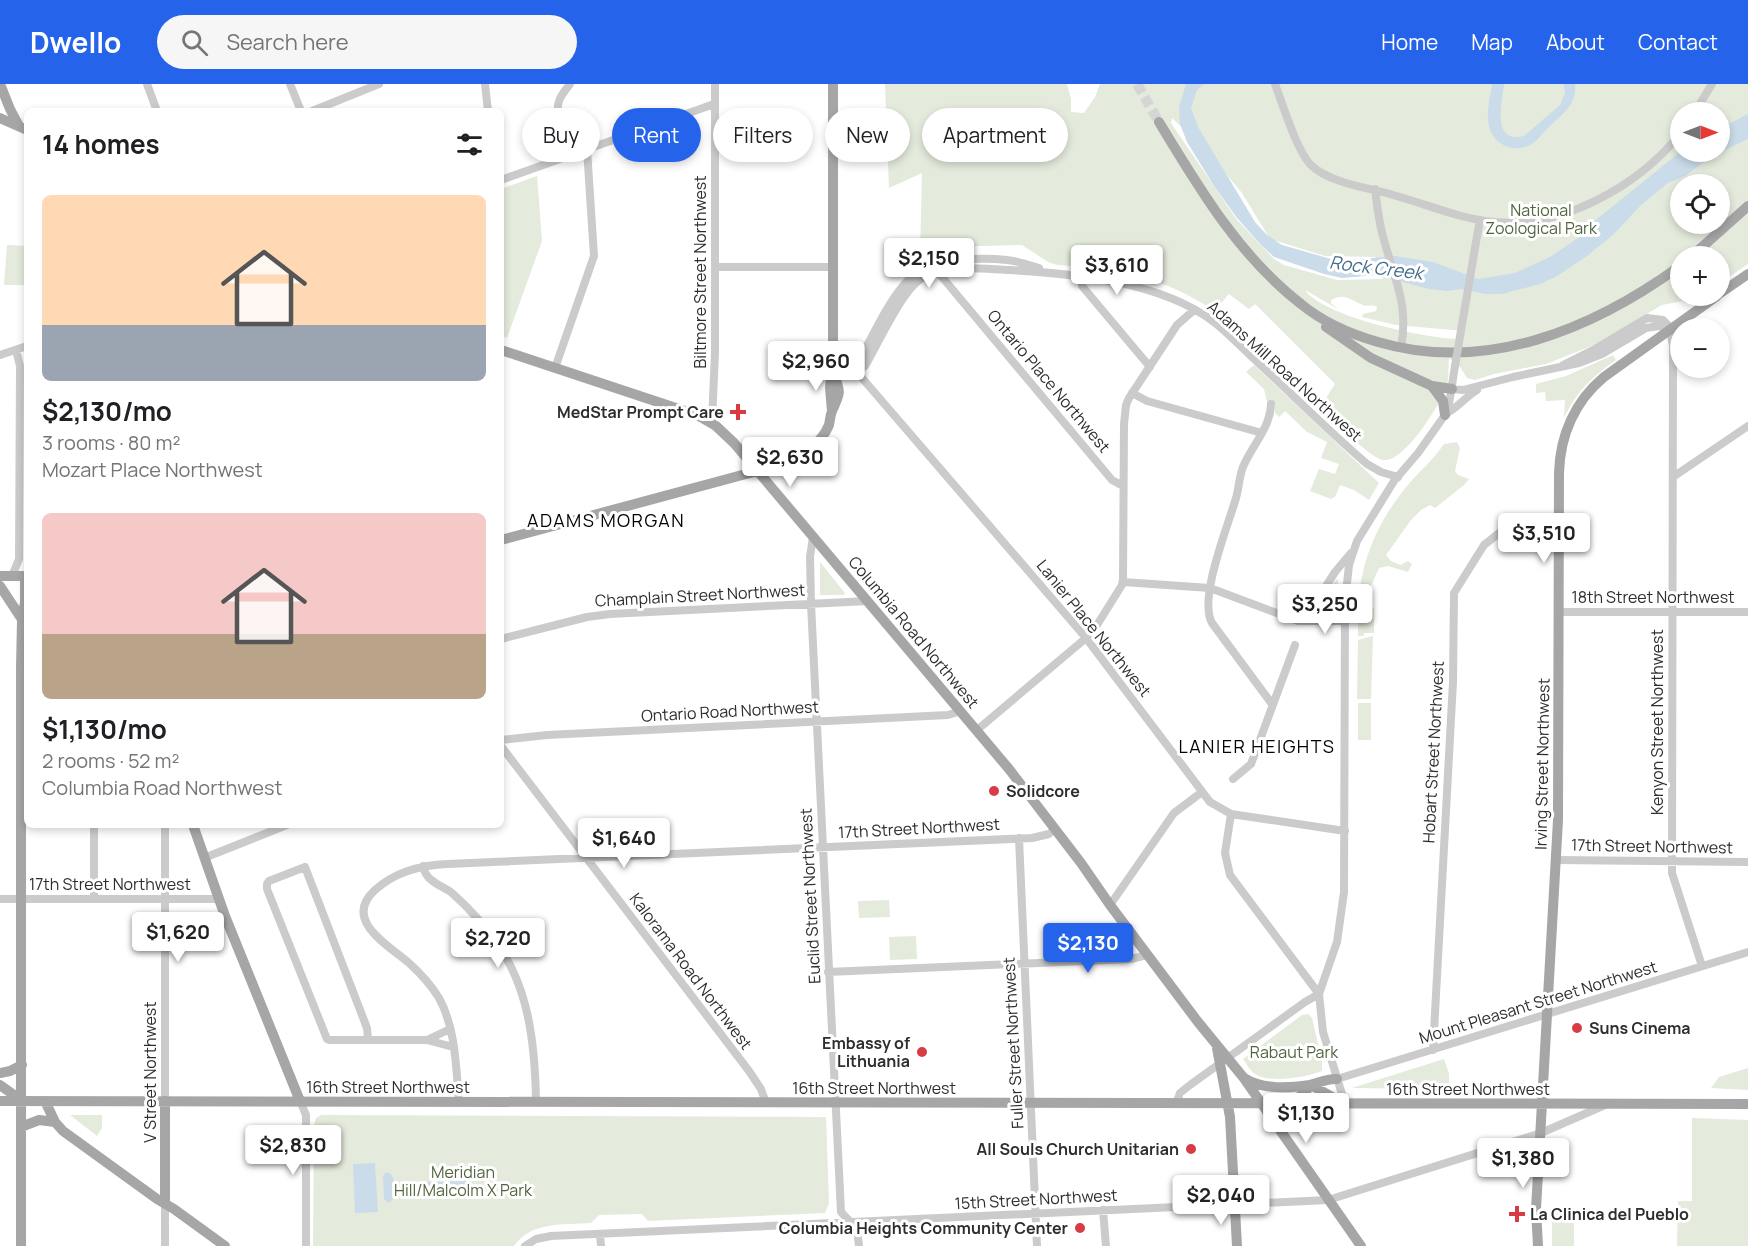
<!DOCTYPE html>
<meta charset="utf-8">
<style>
body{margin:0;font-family:Manrope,sans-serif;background:#f6f6f6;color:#202124;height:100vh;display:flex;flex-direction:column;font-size:22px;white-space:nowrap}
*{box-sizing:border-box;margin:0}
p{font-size:20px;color:#757577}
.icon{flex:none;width:33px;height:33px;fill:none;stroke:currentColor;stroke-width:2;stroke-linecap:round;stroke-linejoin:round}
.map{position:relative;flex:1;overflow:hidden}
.side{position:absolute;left:24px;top:24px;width:480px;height:720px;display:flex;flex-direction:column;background:#fff;border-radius:9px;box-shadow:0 3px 9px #0003}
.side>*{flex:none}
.hud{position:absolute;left:522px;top:24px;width:570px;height:54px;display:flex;gap:12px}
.needle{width:39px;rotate:90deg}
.fabs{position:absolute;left:1670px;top:18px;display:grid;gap:12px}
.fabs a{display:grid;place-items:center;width:60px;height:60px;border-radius:50%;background:#fff;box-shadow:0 3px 9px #0003;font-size:30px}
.price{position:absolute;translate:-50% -51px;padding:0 14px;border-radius:6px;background:#fff;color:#222;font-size:20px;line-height:39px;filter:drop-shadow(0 2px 3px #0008)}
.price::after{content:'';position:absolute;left:50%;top:36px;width:18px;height:14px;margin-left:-9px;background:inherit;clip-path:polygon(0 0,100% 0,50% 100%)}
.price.active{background:#2563eb;color:#fff}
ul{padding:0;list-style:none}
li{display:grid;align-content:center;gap:12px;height:318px;padding:0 18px}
li span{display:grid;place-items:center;height:186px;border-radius:9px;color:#555}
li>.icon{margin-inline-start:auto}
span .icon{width:108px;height:108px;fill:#fffc;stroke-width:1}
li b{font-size:26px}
h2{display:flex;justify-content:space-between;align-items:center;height:72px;padding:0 18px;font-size:26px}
.chip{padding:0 21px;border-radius:27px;background:#fff;box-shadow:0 3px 9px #0003;font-size:21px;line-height:54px}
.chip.active{background:#2563eb;color:#fff}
header{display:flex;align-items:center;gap:36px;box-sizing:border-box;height:84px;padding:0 30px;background:#2563eb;color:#fff}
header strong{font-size:28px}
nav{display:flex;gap:33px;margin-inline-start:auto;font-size:21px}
.search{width:420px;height:54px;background:#f6f6f6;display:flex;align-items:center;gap:15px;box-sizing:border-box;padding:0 21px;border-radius:33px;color:#757577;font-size:22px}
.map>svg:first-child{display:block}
.green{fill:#e4eadc;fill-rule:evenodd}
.water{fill:#cadce9}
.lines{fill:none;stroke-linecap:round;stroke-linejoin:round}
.major-tunnel{stroke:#d5d5d5;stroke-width:10;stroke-dasharray:10 5;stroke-linecap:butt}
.minor{stroke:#cbcbcb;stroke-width:8}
.major{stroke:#a6a6a6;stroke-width:10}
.minor-bridge{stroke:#cbcbcb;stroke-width:8}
.poi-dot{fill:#d93b45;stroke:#fff;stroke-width:2}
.labels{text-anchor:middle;stroke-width:6;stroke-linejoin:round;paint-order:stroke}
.park-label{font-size:16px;fill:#51663e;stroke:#fff}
.street-label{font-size:16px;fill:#2e2e2e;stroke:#fff}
.poi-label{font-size:16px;font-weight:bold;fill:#2e2e2e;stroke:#fff;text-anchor:end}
.water-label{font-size:18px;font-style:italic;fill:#416d8a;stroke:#fff}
.neighbourhood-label{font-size:18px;letter-spacing:1.5px;fill:#000;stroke:#fff}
</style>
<header>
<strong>Dwello</strong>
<div class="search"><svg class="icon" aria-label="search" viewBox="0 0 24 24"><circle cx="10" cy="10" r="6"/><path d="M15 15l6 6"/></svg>Search here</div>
<nav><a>Home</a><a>Map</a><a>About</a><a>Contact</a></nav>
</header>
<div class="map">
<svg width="1748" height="1162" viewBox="0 0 1748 1162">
<rect width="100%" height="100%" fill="#fff"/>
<!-- green -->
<path class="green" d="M 885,0 L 1067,0 L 1071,15 L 1071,28 L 1084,29 L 1095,13 L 1100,0 L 1748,0 L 1748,180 L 1719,200 L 1719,172 L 1680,172 L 1680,212 L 1702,212 L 1684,219 L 1683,217 L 1662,221 L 1594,261 L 1546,280 L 1494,290 L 1475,296 L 1467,294 L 1460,283 L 1449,274 C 1448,283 1449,294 1447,302 C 1440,320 1405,379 1383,376 C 1370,374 1330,334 1321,322 L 1335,300 L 1255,220 L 1249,225 L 1229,210 L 1214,227 C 1166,193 1115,185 1057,181 L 1048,178 L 1022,161 L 944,163 L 920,170 L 922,89 L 889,104 ZM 1680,28 L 1719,28 L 1719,68 L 1680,68 ZM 1172,34 L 1207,67 L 1242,109 L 1270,155 L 1325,172 L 1376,173 L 1383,195 L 1337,196 L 1284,181 L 1274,175 L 1237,136 L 1171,39 ZM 1680,100 L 1719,100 L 1719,140 L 1680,140 ZM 1305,206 L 1338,225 L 1331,219 L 1331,216 C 1345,208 1351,217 1363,221 C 1369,223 1372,220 1377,223 L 1376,227 L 1363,230 L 1362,233 L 1396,241 L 1464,247 L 1463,255 C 1430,256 1323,233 1305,206 Z
M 537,92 L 542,157 L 507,254 L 501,252 L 501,105 Z
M 7,161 L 27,162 L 26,201 L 4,201 Z
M 1613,271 L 1616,276 C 1593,292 1576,308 1564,334 L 1565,316 L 1546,317 L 1545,308 L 1536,309 L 1536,300 L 1566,292 Z
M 1254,281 L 1379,399 L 1369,416 L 1354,406 L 1340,401 L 1335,413 L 1331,415 L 1310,407 L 1319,385 L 1335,390 L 1339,380 L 1321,374 L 1327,358 L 1307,348 L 1285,327 L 1279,333 L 1275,329 L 1275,319 L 1267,318 L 1264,305 L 1246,288 Z
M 1457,358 L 1460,364 L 1455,387 L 1458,391 L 1469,395 L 1464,401 L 1435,424 L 1430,421 L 1421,426 L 1411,436 L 1386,471 L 1391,477 L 1400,481 L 1408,477 L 1412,480 L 1408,488 L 1388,482 L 1379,484 L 1371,502 L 1371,518 L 1358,521 C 1362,474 1377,439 1407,402 C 1419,387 1432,378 1444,360 Z
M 820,478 L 845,509 L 844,511 L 820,511 Z
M 1338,495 L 1337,528 L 1331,533 L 1316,533 L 1314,529 L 1336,496 Z
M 1366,524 L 1374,524 L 1374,549 L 1364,549 L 1364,552 L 1358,552 L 1358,527 L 1365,527 Z
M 1373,552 L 1371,615 L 1357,615 L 1358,556 Z
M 1358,619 L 1371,619 L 1371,656 L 1358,656 Z
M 889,816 L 890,833 L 859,834 L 858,817 Z
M 916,852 L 917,875 L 890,876 L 889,853 Z
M 1308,930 L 1312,934 L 1322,977 L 1322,987 C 1306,993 1271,1000 1255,990 C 1250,987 1247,980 1243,975 L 1302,931 Z
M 1444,975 L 1449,990 L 1449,1005 L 1352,1004 Z
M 1748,984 L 1748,1006 L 1711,1004 L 1719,993 Z
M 70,1031 L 102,1031 L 102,1044 L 97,1052 Z
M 321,1031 L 826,1033 L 829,1119 L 825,1129 L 648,1137 L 642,1130 L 599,1131 L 591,1139 C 564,1141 531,1137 514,1162 L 313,1162 L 314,1041 L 316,1034 Z
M 1692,1034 L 1748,1036 L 1748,1162 L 1677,1162 L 1678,1117 L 1692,1117 Z
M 1552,1126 L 1574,1126 L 1574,1162 L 1552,1162 Z"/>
<!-- water -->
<path class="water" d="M 1186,0 L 1204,0 L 1197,6 L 1191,24 L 1198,43 L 1255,138 L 1267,151 L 1282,161 L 1338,177 L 1395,172 L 1433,178 L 1478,195 L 1515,189 L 1550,173 L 1578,154 L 1597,135 L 1680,68 L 1719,68 L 1719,45 L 1748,30 L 1748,55 L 1712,72 L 1685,92 L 1668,99 L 1640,122 L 1614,150 L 1587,172 L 1557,192 L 1540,200 L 1502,210 L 1486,210 L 1461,205 L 1448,207 L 1429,205 L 1377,191 L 1342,194 L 1324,190 L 1274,173 L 1261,161 L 1237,134 L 1214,102 L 1187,58 L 1180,40 L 1179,23 Z
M 1492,0 L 1504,0 C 1502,19 1491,60 1524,52 L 1560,21 L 1565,9 L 1564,0 L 1575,0 C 1577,20 1563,30 1550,42 C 1543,48 1538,57 1530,61 C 1513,70 1493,60 1489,42 C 1486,29 1490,13 1492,0 Z
M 375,1079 L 378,1128 L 355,1129 L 353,1080 Z
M 386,1088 L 391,1090 L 395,1099 L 471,1097 L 471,1100 L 395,1107 L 393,1115 L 389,1119 L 384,1115 L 383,1092 Z"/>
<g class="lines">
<!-- major-tunnel -->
<path class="major-tunnel" d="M 1137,0 L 1159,38"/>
<!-- minor -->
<path class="minor" d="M 147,0 L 157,27
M 290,0 L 301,27
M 485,0 L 488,27
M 1275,0 C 1282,19 1298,70 1312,82 C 1330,99 1370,104 1393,111 C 1426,120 1460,135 1494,138 C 1562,145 1638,102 1680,50
M 312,27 L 379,0
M 1695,28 L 1712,0
M 566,72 C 561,61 555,28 559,17 C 561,11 566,5 570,0
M 501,96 L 714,20
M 1375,105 C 1377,122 1379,140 1384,156 C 1395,197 1409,220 1401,264
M 1476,158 L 1480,136
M 932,181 L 1112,396 L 1123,402
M 715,183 L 833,183
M 1081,193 L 1082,202 L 1150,283
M 0,271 L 27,262
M 1563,281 L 1595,265 L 1647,234 L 1663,236 L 1669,242 L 1673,262 L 1672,789 L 1702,882
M 555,284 L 594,172 L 587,65
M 856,287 L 1086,554 L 1210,718 L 1231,730 L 1345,747
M 856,287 L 858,278 C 874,251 887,218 909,195 C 929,174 981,173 1007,176 C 1018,177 1029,181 1039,184
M 833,288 L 856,287 L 865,282 C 878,260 901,208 921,195 C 945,179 982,185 1010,186 C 1075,190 1160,197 1214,238 C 1227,248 1239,261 1251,272 C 1290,308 1327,346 1367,380 L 1381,388 L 1398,393
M 1452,305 L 1463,306 L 1513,293 L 1579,279 L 1602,270 L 1646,244 L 1659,242 L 1670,246
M 1132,309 L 1147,317 L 1262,349
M 1271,320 C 1270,345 1252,361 1243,383 C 1239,393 1239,404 1236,414 C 1228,442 1198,515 1212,539 L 1272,620
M 1445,330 C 1457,325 1465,313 1477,306
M 712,339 L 715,268 L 715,0
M 1673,393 L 1748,342
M 813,453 L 810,473 L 811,520 L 841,1128 L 857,1145 L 859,1162
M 12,492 L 19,475 L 20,282 L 16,266
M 1123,498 L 1210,504 L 1298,537 L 1346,537
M 1558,528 L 1748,528
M 1304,537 L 1335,488 L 1351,469
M 501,555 L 587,533 L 610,530 L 868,517
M 977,646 L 1092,549 L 1122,501 L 1123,495 L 1124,340 L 1126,321 L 1129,314 L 1177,241 L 1194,226
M 501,656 L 547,651 L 948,631 L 961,627
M 501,662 L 749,987 L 761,1005 L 766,1019
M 1233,695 L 1251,680 L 1295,561
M 1231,730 L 1225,769 L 1230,791 L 1319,910
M 1019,754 L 1037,1162
M 204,774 L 287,741
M 1556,776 L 1748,778
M 423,782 C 424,785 424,787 426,790 C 431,799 444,803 452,809 C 461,817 470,826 478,835 C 527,887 535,950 536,1018
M 0,815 L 219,815
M 94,815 L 94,741
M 1110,821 L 1174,729 L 1202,708
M 828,888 L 1131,875 L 1147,871
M 368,956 L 367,944 L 305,783 L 269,797 L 267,800 L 267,805 L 327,955 L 329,956 L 427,956 L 453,963
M 427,956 L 450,945
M 1433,966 L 1453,598 L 1454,509 L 1484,461 L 1503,446 L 1513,442 L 1558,441
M 1337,995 L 1748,868
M 165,1017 L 165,741
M 300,1017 L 306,1031 L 306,1162
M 459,1018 C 456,984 456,945 439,914 C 431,901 420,889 409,879 C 388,861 342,836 375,806 C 396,787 421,781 448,780 L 1032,754 L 1049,750 L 1055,745
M 1176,1020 L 1180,1009 L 1190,1001 L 1305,918 L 1319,910
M 1345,1020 L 1323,948 L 1319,910 L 1337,858 L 1344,808 L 1345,518 L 1349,481 L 1357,457 L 1394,397 L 1418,369 L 1445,331 L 1449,320 L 1455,282
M 1103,1126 L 1106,1162
M 600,1150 L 601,1162
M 165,1162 L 165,1120
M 525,1162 L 536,1155 L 551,1152 L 1328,1116 L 1541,1049 L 1605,1021"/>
<!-- major -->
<path class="major" d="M 0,0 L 10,25 L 19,42
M 0,34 L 27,46
M 1159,38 C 1199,104 1239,172 1301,220 C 1324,239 1350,250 1378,258 C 1486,290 1593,245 1680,182
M 1692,172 L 1748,122
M 1719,210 L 1748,190
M 1326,243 L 1371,274 L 1432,302 L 1443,317 L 1445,331
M 501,266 L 697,331 L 716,342 L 734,359 L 1009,685 L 1081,779 L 1110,821 L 1198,938 L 1243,993 L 1361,1162
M 1432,302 L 1452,305
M 832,327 L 830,304 L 833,273 L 833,0
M 501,456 L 787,379 C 804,370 821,360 829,341 C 830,337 830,332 832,327 C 841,308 841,308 833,288
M 0,492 L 27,492
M 0,502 L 23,537
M 193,741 L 225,832 L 300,1017
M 1217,964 L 1230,1033 L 1237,1162
M 0,989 L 10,987 L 22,981
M 1244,994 C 1263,1006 1289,1004 1310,1001 C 1319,999 1328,994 1337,995
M 0,1001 L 21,1016
M 0,1017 L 1748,1020
M 45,1017 L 55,1038 L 63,1047 L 157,1115 L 174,1125 L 225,1162
M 1290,1019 L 1303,1010 L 1311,1001 L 1343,1019
M 21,1043 L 39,1036 L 55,1038
M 165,1120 L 165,1017
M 21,1162 L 21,583 L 22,536 L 25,518 L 25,492
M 1538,1162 L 1536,1125 L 1558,736 L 1559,389 C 1560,351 1575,317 1604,293 L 1717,212"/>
<!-- minor-bridge -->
<path class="minor-bridge" d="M 1455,282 L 1476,158"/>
</g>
<!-- markers -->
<g class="poi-dot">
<path d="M735 319h6v6h6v6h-6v6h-6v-6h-6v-6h6z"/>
<circle cx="994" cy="707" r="6"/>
<circle cx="1577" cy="944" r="6"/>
<circle cx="922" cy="968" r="6"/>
<circle cx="1191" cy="1065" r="6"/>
<path d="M1514 1121h6v6h6v6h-6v6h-6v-6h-6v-6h6z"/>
<circle cx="1080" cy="1144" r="6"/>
</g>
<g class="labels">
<!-- park labels -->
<g class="park-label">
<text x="1541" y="132">National<tspan x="1541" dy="18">Zoological Park</tspan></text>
<text x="1294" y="974">Rabaut Park</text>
<text x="463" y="1094">Meridian<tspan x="463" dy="18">Hill/Malcolm X Park</tspan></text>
</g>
<!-- street labels -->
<g class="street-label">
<text transform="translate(700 188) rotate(-90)" y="6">Biltmore Street Northwest</text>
<text transform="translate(1285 287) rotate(42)" y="6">Adams Mill Road Northwest</text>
<text transform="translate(1049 297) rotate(50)" y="6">Ontario Place Northwest</text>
<text transform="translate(700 511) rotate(-3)" y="6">Champlain Street Northwest</text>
<text x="1653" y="519">18th Street Northwest</text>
<text transform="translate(1094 544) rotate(51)" y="6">Lanier Place Northwest</text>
<text transform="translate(914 548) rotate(50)" y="6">Columbia Road Northwest</text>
<text transform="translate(730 627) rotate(-3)" y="6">Ontario Road Northwest</text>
<text transform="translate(1657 638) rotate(-90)" y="6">Kenyon Street Northwest</text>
<text transform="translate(1433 668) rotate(-87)" y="6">Hobart Street Northwest</text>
<text transform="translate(1542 680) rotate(-89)" y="6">Irving Street Northwest</text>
<text transform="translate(919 744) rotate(-3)" y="6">17th Street Northwest</text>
<text transform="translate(1652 762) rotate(1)" y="6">17th Street Northwest</text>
<text x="110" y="806">17th Street Northwest</text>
<text transform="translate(810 812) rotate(-93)" y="6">Euclid Street Northwest</text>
<text transform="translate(691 887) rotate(53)" y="6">Kalorama Road Northwest</text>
<text transform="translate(1538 918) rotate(-17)" y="6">Mount Pleasant Street Northwest</text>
<text transform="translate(1013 959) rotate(-93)" y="6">Fuller Street Northwest</text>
<text transform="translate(150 988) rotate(-90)" y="6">V Street Northwest</text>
<text x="388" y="1009">16th Street Northwest</text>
<text x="874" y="1010">16th Street Northwest</text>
<text x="1468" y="1011">16th Street Northwest</text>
<text transform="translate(1036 1115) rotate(-3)" y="6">15th Street Northwest</text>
</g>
<!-- poi labels -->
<g class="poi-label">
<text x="724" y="334">MedStar Prompt Care</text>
<text x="1006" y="713" text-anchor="start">Solidcore</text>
<text x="1589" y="950" text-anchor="start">Suns Cinema</text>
<text x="910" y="965">Embassy of<tspan x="910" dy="18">Lithuania</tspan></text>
<text x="1179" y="1071">All Souls Church Unitarian</text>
<text x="1530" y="1136" text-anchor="start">La Clinica del Pueblo</text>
<text x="1068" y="1150">Columbia Heights Community Center</text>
</g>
<!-- water labels -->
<g class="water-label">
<text transform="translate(1376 184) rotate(7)" y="6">Rock Creek</text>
</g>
<!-- neighbourhood labels -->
<g class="neighbourhood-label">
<text x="606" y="443">ADAMS MORGAN</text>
<text x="1257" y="669">LANIER HEIGHTS</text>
</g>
</g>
</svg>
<div class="fabs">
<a><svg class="needle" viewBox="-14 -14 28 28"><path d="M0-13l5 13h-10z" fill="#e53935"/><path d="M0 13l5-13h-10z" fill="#757577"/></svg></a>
<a><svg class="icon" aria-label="locate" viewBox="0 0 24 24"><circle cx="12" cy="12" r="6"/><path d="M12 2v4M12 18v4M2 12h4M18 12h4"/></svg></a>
<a>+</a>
<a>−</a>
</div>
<b class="price" style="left:929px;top:205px">$2,150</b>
<b class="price" style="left:1117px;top:212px">$3,610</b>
<b class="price" style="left:816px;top:308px">$2,960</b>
<b class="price" style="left:790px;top:404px">$2,630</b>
<b class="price" style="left:1544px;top:480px">$3,510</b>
<b class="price" style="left:1325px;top:551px">$3,250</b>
<b class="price" style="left:624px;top:785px">$1,640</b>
<b class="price" style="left:178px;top:879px">$1,620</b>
<b class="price" style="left:498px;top:885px">$2,720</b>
<b class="price active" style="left:1088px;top:890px">$2,130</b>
<b class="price" style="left:1306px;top:1060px">$1,130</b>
<b class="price" style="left:293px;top:1092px">$2,830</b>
<b class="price" style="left:1523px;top:1105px">$1,380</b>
<b class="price" style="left:1221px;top:1142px">$2,040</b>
<div class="hud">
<a class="chip">Buy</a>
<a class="chip active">Rent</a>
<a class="chip">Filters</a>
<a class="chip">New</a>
<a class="chip">Apartment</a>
</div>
<section class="side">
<h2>14 homes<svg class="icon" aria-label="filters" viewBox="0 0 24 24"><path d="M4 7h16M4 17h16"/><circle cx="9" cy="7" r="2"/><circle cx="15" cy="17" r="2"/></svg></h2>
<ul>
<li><span style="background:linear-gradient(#ffd9b3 70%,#9aa5b1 0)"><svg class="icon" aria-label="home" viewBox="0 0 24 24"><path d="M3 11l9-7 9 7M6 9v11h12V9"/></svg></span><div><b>$2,130/mo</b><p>3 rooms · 80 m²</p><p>Mozart Place Northwest</p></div></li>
<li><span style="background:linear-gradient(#f6c9c9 65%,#b9a48a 0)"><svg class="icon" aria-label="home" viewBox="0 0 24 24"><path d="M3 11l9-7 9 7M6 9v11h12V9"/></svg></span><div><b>$1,130/mo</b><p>2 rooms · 52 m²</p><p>Columbia Road Northwest</p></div></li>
</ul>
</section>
</div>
